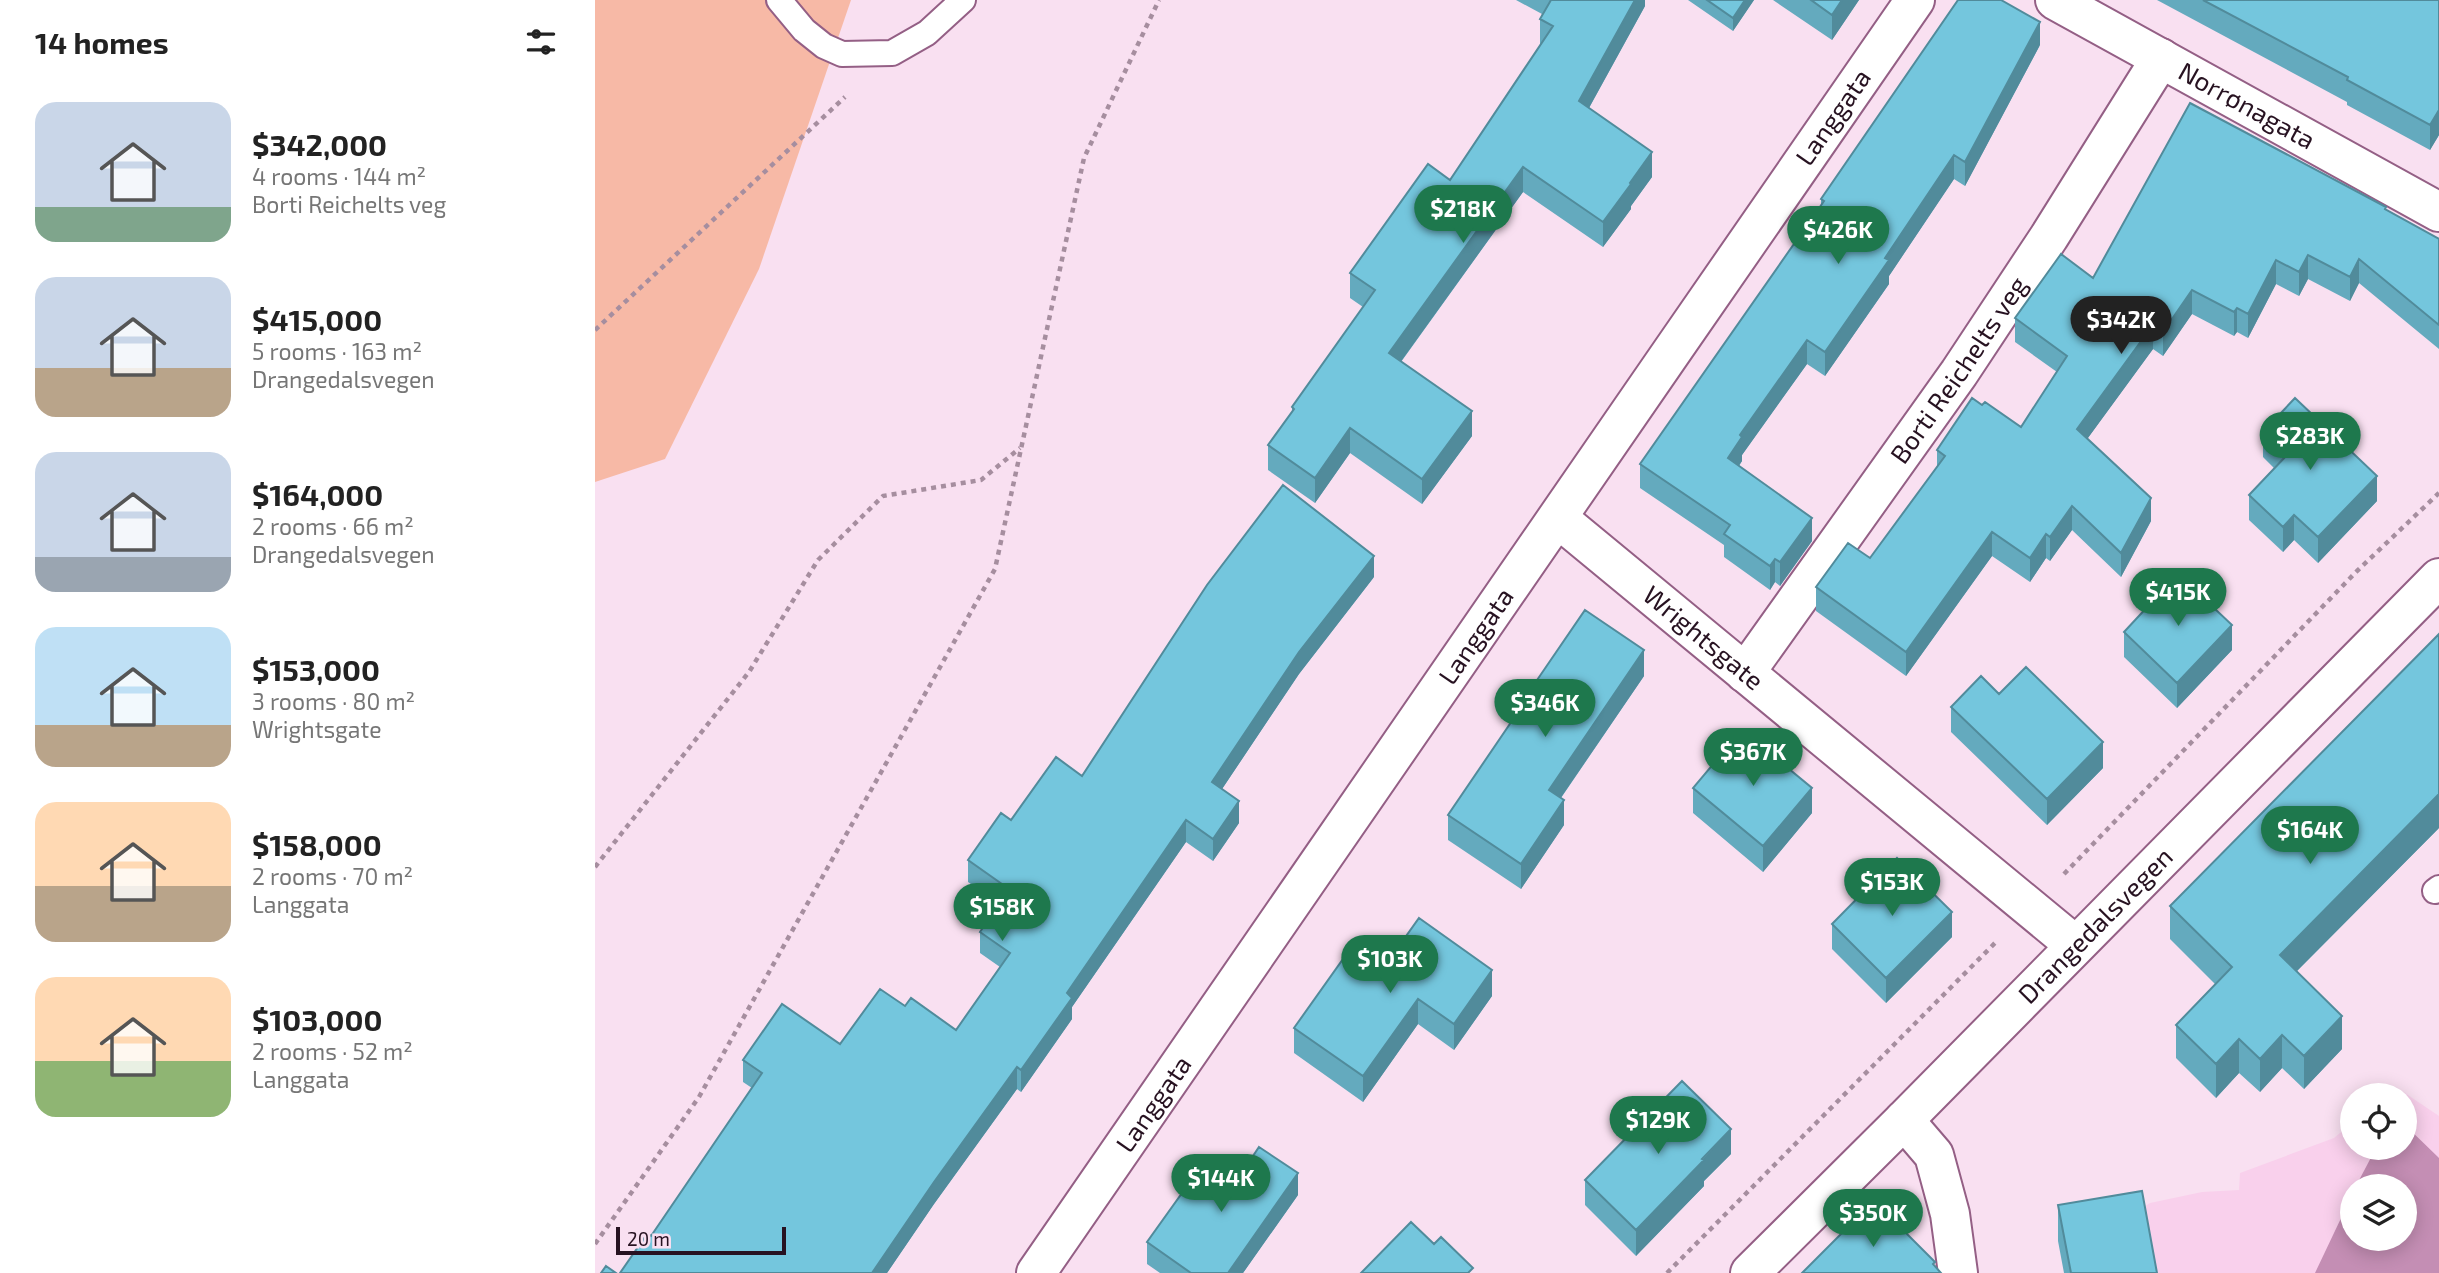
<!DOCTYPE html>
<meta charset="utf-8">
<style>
body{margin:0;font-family:"Exo 2",sans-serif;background:#f2f2f2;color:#222;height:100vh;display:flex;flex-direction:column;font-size:26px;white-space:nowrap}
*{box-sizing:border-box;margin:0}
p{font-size:23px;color:#767676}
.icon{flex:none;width:38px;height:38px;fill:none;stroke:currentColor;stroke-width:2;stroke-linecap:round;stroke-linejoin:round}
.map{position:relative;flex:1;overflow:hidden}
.sheet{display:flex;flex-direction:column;background:#fff;width:595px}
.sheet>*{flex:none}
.controls{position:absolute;left:1745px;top:1083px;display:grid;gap:14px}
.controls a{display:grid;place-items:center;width:77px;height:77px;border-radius:50%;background:#fff;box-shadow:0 4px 18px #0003;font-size:35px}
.scale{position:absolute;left:21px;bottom:18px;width:170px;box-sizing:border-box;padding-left:7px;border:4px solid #271221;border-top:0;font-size:19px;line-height:24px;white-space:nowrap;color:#271221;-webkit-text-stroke:5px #f9e0f1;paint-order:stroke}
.price{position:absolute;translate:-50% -60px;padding:0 16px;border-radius:24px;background:#1e784d;color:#fff;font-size:23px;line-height:46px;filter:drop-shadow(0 2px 4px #0008)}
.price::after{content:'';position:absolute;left:50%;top:42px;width:21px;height:16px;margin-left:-10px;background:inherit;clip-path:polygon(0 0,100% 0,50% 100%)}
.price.active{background:#222;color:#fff}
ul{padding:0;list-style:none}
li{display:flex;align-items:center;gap:21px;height:175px;padding:0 35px}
li span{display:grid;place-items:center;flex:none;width:196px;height:140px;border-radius:21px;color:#555}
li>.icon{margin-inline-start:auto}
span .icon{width:84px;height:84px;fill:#fffc;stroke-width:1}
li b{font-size:30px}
h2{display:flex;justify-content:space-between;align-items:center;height:84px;padding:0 35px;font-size:30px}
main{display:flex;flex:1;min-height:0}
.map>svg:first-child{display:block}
.built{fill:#f9d0ec;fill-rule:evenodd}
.green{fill:#f7b9a6}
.water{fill:#c48eb4}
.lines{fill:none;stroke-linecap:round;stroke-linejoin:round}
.lane-casing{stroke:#945f85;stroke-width:28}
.street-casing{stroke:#945f85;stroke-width:42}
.secondary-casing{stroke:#945f85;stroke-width:42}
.path{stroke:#a68e9f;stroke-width:4.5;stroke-dasharray:5 5;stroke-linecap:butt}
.lane{stroke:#fff;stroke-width:24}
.street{stroke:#fff;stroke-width:38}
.secondary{stroke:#fff;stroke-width:38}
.wall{fill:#64aabe}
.shaded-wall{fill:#518b9b}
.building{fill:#74c6dd;stroke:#518b9b;stroke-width:2}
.labels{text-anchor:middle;stroke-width:5;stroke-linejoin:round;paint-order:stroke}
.street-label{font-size:26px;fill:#271221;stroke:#f9e0f1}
</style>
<main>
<section class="sheet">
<h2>14 homes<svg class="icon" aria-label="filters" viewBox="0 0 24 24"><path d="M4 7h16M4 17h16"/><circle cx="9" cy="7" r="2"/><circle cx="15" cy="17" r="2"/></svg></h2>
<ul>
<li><span style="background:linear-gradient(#c9d6e8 75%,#7fa58c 0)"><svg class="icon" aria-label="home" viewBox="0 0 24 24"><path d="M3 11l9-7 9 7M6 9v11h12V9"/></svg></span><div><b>$342,000</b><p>4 rooms · 144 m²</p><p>Borti Reichelts veg</p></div></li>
<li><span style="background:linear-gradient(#c9d6e8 65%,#b9a48a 0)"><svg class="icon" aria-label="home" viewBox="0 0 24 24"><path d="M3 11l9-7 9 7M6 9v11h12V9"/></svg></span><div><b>$415,000</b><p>5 rooms · 163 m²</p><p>Drangedalsvegen</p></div></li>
<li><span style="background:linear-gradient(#c9d6e8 75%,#9aa5b1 0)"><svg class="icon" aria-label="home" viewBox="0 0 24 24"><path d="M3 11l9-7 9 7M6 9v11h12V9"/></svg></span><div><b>$164,000</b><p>2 rooms · 66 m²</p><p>Drangedalsvegen</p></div></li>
<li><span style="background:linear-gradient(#bfe0f5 70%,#b9a48a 0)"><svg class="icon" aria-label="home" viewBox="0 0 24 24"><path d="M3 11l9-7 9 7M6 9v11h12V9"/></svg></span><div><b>$153,000</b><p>3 rooms · 80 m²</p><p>Wrightsgate</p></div></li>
<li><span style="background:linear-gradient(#ffd9b3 60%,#b9a48a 0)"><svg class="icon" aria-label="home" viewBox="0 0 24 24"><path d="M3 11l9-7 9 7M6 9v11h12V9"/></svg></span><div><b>$158,000</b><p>2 rooms · 70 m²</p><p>Langgata</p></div></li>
<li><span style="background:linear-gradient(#ffd9b3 60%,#8fb573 0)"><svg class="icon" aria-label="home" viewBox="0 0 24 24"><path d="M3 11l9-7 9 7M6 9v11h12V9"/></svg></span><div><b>$103,000</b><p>2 rooms · 52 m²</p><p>Langgata</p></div></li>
</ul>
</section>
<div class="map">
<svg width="1844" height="1273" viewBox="0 0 1844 1273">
<rect width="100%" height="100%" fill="#f9e0f1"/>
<!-- built -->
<path class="built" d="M 1801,1087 L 1844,1116 L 1844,1273 L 1480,1273 L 1510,1231 L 1555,1203 L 1607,1192 L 1644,1190 L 1645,1173 L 1739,1138 L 1757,1123 L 1757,1148 L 1810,1148 L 1810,1096 L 1791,1095 ZM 1757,1186 L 1810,1186 L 1810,1239 L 1757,1239 Z"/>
<!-- green -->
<path class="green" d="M 0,0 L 256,0 L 164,269 L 70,459 L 0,482 Z"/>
<!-- water -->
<path class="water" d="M 1810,1125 L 1844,1158 L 1844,1273 L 1720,1273 L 1757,1195 L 1757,1239 L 1810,1239 L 1810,1186 L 1761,1186 L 1781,1148 L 1810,1148 Z"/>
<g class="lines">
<!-- lane casing -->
<g class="lane-casing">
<path id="lane" d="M 184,0 L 209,30 L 229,46 L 247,54 L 297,53 L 332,33 L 368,0
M 1840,891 L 1844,888"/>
</g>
<!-- street casing -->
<g class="street-casing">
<g id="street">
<path id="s1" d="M 1460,0 L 1844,212"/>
<path id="s2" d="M 964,519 L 1480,945"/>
<path id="s3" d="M 1150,673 L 1364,373 L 1454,237 L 1566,58"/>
<path d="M 1309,1120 L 1339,1155 L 1355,1214 L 1363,1273"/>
<path id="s4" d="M 441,1273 C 737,851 1025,423 1320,0"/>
</g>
</g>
<!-- secondary casing -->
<g class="secondary-casing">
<g id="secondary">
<path id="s5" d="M 1155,1273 L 1309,1120 L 1844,578"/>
</g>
</g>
<!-- path -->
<path class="path" d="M 0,330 L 250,97
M 0,867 L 154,672 L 223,560 L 288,496 L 386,480 L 425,448
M 1469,874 L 1762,571 L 1844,493
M 0,1244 L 104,1097 L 400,569 L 489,158 L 564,0
M 1072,1273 L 1401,942"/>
<!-- lane -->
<use href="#lane" class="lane"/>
<!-- street -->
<use href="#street" class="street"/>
<!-- secondary -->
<use href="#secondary" class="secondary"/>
</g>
<!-- wall -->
<path class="wall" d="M 921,0 L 1050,0 L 1050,6 L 994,108 L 1057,177 L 1036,206 L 1036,209 L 1008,247 L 928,192 L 806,362 L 877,436 L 827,504 L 755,453 L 720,503 L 673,470 L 673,445 L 697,412 L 697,407 L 768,307 L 755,298 L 755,273 L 855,180 L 946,44 L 945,44 L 945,19 L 947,14 Z
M 1093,0 L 1159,0 L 1138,31 Z
M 1178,0 L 1264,0 L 1237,40 Z
M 1562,0 L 1844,0 L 1844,135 L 1835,150 L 1752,105 L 1752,102 Z
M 1445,45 L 1370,186 L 1359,179 L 1294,276 L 1294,284 L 1230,376 L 1212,364 L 1147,455 L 1147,461 L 1144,466 L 1217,541 L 1185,586 L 1180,582 L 1175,590 L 1129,557 L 1129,545 L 1045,488 L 1045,464 L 1226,205 L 1226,199 Z
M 1791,210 L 1844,239 L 1844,349 L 1764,283 L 1755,301 L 1713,279 L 1704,296 L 1681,284 L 1653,338 L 1642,332 L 1639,336 L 1597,314 L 1568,356 L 1558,349 L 1492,439 L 1556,521 L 1526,577 L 1477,530 L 1455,561 L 1451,558 L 1435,582 L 1397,556 L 1311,676 L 1221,611 L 1221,587 L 1275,558 L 1342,467 L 1342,450 L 1387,405 L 1426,427 L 1462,372 L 1420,342 L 1420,318 L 1498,278 Z
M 1668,432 L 1782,501 L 1723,563 L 1699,540 L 1688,552 L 1654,520 L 1654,495 L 1679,468 L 1668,457 Z
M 779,577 L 704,674 L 627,789 L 644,823 L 618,861 L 591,842 L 477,1007 L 477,1019 L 426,1092 L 422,1089 L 339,1204 L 292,1273 L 25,1273 L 56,1236 L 157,1088 L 148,1082 L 148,1060 L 245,1044 L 310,1006 L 361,1030 L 405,967 L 385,953 L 385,932 L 404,904 L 373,882 L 373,860 L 416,820 L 487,776 Z
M 1529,632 L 1637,650 L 1582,708 L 1529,657 Z
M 1049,676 L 966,798 L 969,825 L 926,889 L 853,840 L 853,815 L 940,687 L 940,683 Z
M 1404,694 L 1508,768 L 1452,825 L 1356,732 L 1356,707 Z
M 1098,788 L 1217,813 L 1168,872 L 1098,813 Z
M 1844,828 L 1702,971 L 1747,1049 L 1709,1089 L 1687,1068 L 1665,1092 L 1644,1073 L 1621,1098 L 1581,1058 L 1581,1025 L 1620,984 L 1575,939 L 1575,906 Z
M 1237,924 L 1357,937 L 1291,1003 L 1237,949 Z
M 789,967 L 897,996 L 859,1050 L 823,1024 L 768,1102 L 699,1053 L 699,1028 Z
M 1136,1154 L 1109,1181 L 1109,1186 L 1041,1256 L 990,1205 L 990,1180 Z
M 703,1195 L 648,1273 L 565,1273 L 552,1264 L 552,1242 Z
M 1463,1205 L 1562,1273 L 1469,1273 L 1463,1241 Z"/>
<!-- shaded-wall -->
<path class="shaded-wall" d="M 1040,0 L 1050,0 L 1050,6 L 984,126 L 984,101 Z
M 1150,0 L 1159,0 L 1138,31 L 1138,18 Z
M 1247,0 L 1264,0 L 1237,40 L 1237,15 Z
M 1445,22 L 1445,45 L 1370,186 L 1370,162 Z
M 1844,110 L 1844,135 L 1835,150 L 1835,125 Z
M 1057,152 L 1057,177 L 1036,206 L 1036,209 L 1008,247 L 1008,222 Z
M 1359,155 L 1359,179 L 1294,276 L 1294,284 L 1230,376 L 1230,352 L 1290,258 Z
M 928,167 L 928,192 L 794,378 L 794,353 Z
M 1713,255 L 1713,279 L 1704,296 L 1704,272 Z
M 1764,259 L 1764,283 L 1755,301 L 1755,277 Z
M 1681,260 L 1681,284 L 1653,338 L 1653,314 Z
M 1597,290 L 1597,314 L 1568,356 L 1568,332 Z
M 1642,308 L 1642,332 L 1639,336 L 1639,312 Z
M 1558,325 L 1558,349 L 1482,453 L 1482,429 Z
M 1212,340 L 1212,364 L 1147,455 L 1147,461 L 1133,481 L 1133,458 L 1145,435 Z
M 877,411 L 877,436 L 827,504 L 827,479 Z
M 755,428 L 755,453 L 720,503 L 720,478 Z
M 1782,476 L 1782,501 L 1723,563 L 1723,537 Z
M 1556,498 L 1556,521 L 1526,577 L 1526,553 Z
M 1477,506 L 1477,530 L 1455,561 L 1455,537 Z
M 1699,515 L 1699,540 L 1688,552 L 1688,527 Z
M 1217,518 L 1217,541 L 1185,586 L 1185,562 Z
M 1397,532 L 1397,556 L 1311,676 L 1311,652 Z
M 1451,534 L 1451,558 L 1435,582 L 1435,558 Z
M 779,556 L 779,577 L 704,674 L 617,804 L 617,782 L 704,652 Z
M 1180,559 L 1180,582 L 1175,590 L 1175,566 Z
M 1637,625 L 1637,650 L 1582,708 L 1582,683 Z
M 1049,650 L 1049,676 L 954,815 L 954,790 Z
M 1508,742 L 1508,768 L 1452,825 L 1452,799 Z
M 1217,788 L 1217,813 L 1168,872 L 1168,846 Z
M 1844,794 L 1844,828 L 1685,988 L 1685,955 Z
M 969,800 L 969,825 L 926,889 L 926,864 Z
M 644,801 L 644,823 L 618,861 L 618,839 Z
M 591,820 L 591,842 L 477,1007 L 477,1019 L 426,1092 L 426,1070 L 472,993 Z
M 1357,912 L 1357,937 L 1291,1003 L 1291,978 Z
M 897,970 L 897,996 L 859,1050 L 859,1024 Z
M 823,999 L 823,1024 L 768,1102 L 768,1076 Z
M 1747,1016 L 1747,1049 L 1709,1089 L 1709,1056 Z
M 1687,1035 L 1687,1068 L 1665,1092 L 1665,1059 Z
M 1644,1039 L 1644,1073 L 1621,1098 L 1621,1064 Z
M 422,1067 L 422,1089 L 339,1204 L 292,1273 L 277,1273 L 339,1182 Z
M 1136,1129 L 1136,1154 L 1109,1181 L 1109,1186 L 1041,1256 L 1041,1230 Z
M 703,1173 L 703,1195 L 648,1273 L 633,1273 Z"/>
<!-- building -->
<path class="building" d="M 956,0 L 1040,0 L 984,101 L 1057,152 L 1035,183 L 1036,184 L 1008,222 L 928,167 L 794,353 L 877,411 L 827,479 L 755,428 L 720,478 L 673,445 L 699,409 L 697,407 L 780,290 L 755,273 L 833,164 L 855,180 L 958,26 L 945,19 Z
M 1112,0 L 1150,0 L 1138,18 Z
M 1216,0 L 1247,0 L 1237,15 Z
M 1363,0 L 1406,0 L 1445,22 L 1370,162 L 1359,155 L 1290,258 L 1294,260 L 1230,352 L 1212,340 L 1145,435 L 1147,437 L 1133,458 L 1217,518 L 1185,562 L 1180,559 L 1175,566 L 1129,534 L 1135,525 L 1045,464 L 1229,201 L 1226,199 Z
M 1608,0 L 1844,0 L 1844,110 L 1835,125 L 1752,80 L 1753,77 Z
M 1595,103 L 1791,207 L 1790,209 L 1844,239 L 1844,325 L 1764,259 L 1755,277 L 1713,255 L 1704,272 L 1681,260 L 1653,314 L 1642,308 L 1639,312 L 1597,290 L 1568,332 L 1558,325 L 1482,429 L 1556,498 L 1526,553 L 1477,506 L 1455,537 L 1451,534 L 1435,558 L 1397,532 L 1311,652 L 1221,587 L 1253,543 L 1275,558 L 1350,456 L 1342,450 L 1377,398 L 1387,405 L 1390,402 L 1426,427 L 1472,356 L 1420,318 L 1466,254 L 1498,278 Z
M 1700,398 L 1782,476 L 1723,537 L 1699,515 L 1688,527 L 1654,495 L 1692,455 L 1668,432 Z
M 688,485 L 779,556 L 704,652 L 617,782 L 644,801 L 618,839 L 591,820 L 472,993 L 477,998 L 426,1070 L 422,1067 L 339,1182 L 277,1273 L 25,1273 L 52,1234 L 56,1236 L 167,1073 L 148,1060 L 187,1004 L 245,1044 L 285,989 L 310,1006 L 316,998 L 361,1030 L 415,953 L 385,932 L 414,889 L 373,860 L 406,813 L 416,820 L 461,757 L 487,776 L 612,585 Z
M 1583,574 L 1637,625 L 1582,683 L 1529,632 Z
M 990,610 L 1049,650 L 954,790 L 969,800 L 926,864 L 853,815 L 942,684 L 940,683 Z
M 1844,634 L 1844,794 L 1685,955 L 1747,1016 L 1709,1056 L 1687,1035 L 1665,1059 L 1644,1039 L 1621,1064 L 1581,1025 L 1637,967 L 1575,906 Z
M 1431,667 L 1508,742 L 1452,799 L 1356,707 L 1386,676 L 1404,694 Z
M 1147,730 L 1217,788 L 1168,846 L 1098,788 Z
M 1302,858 L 1357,912 L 1291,978 L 1237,924 Z
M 824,918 L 897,970 L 859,1024 L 823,999 L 768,1076 L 699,1028 L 758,945 L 789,967 Z
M 1087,1081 L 1136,1129 L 1107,1159 L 1109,1160 L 1041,1230 L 990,1180 Z
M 664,1147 L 703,1173 L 633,1273 L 596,1273 L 552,1242 L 610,1161 L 640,1183 Z
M 1547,1191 L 1562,1273 L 1476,1273 L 1463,1205 Z
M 1279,1201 L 1340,1262 L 1338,1264 L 1346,1273 L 1207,1273 Z
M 816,1222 L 839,1244 L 846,1237 L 878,1268 L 873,1273 L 766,1273 Z
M 11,1266 L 21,1273 L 6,1273 Z"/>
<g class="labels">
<!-- street labels -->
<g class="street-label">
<text dy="9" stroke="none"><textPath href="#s1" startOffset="219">Norrønagata</textPath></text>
<text dy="9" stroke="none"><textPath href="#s4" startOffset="1404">Langgata</textPath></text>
<text dy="9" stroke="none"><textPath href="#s3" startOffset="371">Borti Reichelts veg</textPath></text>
<text dy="9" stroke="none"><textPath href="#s4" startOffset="774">Langgata</textPath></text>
<text dy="9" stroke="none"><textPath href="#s2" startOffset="187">Wrightsgate</textPath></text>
<text dy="9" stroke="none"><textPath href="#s5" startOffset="490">Drangedalsvegen</textPath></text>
<text dy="9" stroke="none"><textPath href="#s4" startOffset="206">Langgata</textPath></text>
</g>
</g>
</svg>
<div class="controls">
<a><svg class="icon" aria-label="locate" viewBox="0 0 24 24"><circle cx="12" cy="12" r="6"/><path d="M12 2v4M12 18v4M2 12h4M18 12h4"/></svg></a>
<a><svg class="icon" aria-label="layers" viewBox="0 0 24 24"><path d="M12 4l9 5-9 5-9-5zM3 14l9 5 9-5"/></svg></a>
</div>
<div class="scale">20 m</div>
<b class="price" style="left:868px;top:245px">$218K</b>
<b class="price" style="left:1243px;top:266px">$426K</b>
<b class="price active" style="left:1526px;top:356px">$342K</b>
<b class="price" style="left:1715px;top:472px">$283K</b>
<b class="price" style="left:1583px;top:628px">$415K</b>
<b class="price" style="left:950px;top:739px">$346K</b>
<b class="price" style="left:1158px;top:788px">$367K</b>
<b class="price" style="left:1715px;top:866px">$164K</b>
<b class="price" style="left:1297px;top:918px">$153K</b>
<b class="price" style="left:407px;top:943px">$158K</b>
<b class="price" style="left:795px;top:995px">$103K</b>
<b class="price" style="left:1063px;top:1156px">$129K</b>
<b class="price" style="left:626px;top:1214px">$144K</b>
<b class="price" style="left:1278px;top:1249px">$350K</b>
</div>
</main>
